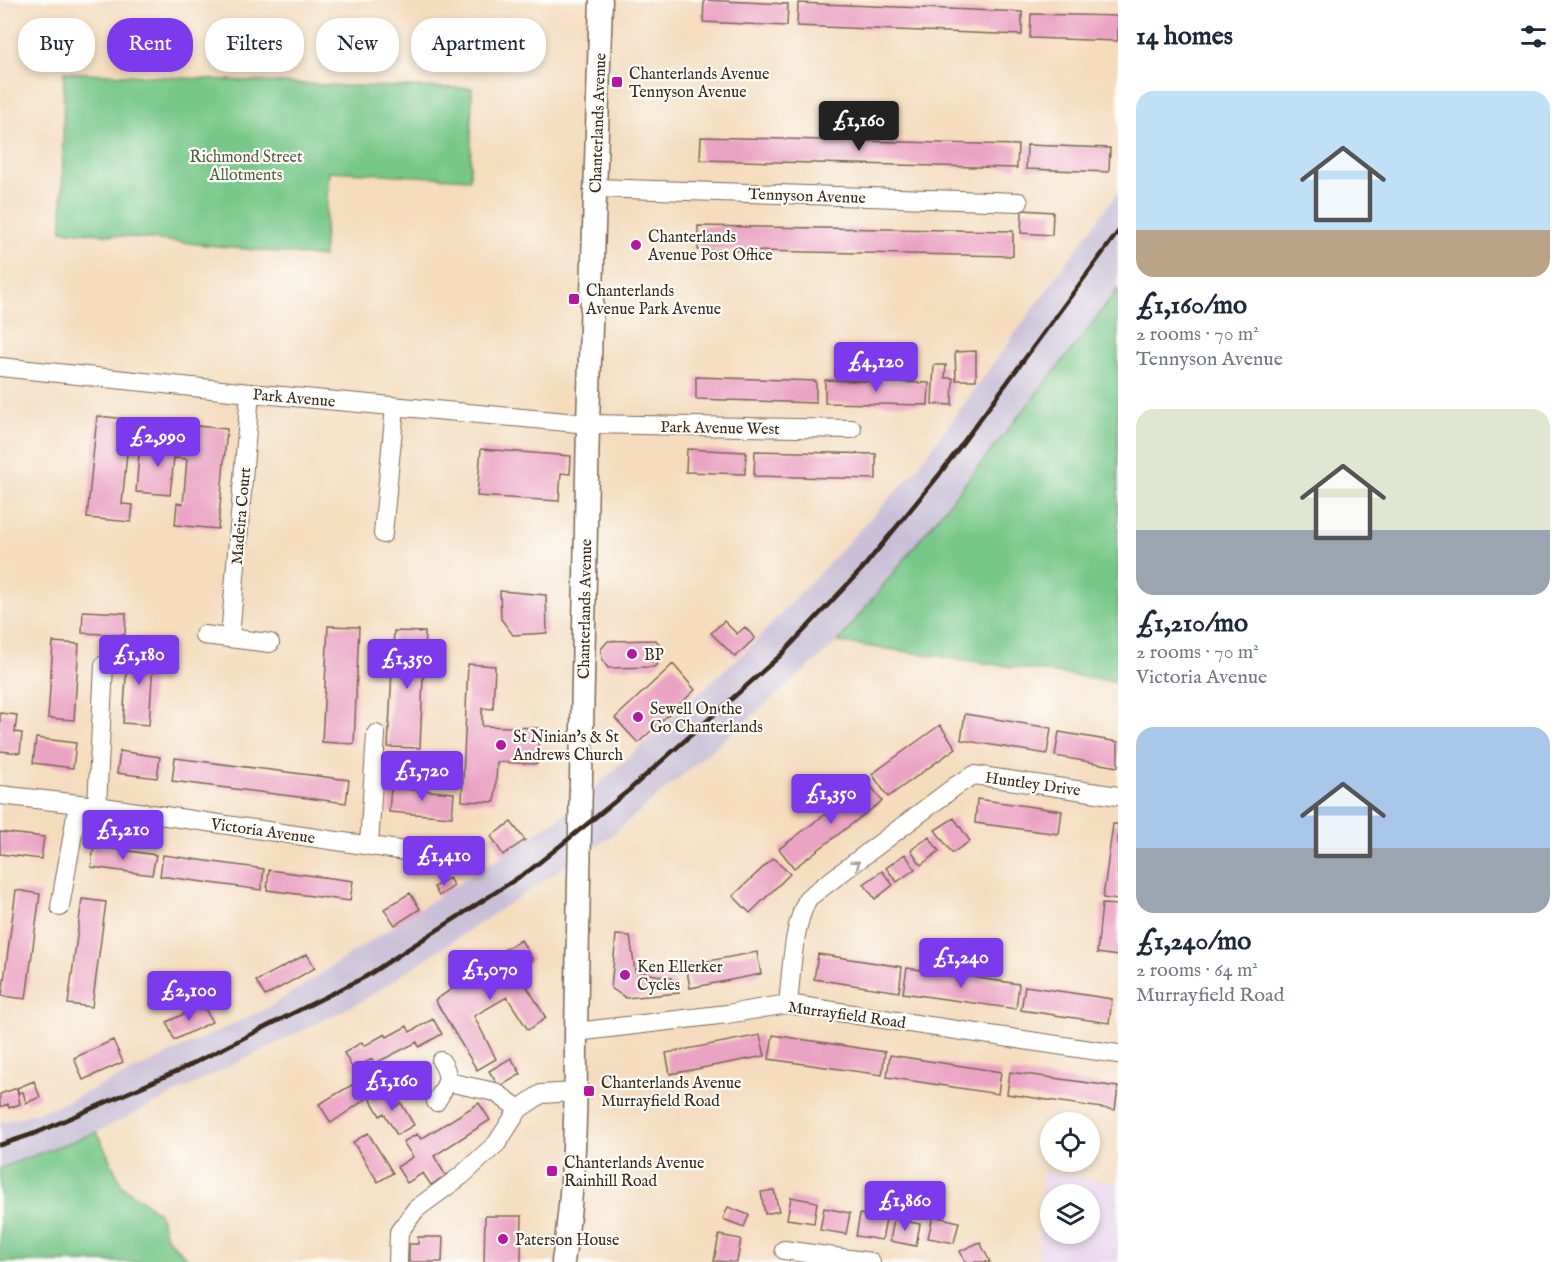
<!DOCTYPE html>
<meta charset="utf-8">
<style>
body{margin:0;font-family:"IM FELL English",serif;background:#f2f2f3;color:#1f2937;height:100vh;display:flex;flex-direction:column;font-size:22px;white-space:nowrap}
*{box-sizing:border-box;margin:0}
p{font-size:20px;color:#747a83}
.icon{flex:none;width:33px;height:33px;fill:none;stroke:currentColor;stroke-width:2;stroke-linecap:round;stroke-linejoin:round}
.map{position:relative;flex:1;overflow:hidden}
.panel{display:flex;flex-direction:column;background:#fff;width:450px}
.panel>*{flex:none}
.top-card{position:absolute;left:18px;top:18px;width:570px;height:54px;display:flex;gap:12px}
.fabs{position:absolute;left:1040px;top:1112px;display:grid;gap:12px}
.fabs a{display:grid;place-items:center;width:60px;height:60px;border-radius:50%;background:#fff;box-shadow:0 3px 9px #0003;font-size:30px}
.price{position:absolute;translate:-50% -51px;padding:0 14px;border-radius:6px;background:#7c3aed;color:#fff;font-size:20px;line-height:39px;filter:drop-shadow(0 2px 3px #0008)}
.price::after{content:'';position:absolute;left:50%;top:36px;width:18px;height:14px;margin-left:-9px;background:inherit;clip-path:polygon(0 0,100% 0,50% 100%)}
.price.selected{background:#222;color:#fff}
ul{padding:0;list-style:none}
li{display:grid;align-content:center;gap:12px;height:318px;padding:0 18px}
li span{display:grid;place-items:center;height:186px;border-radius:18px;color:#555}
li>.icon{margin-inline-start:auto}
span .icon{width:108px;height:108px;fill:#fffc;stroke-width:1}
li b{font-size:26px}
h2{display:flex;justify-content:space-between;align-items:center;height:72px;padding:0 18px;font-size:26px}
.tag{padding:0 21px;border-radius:24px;background:#fff;box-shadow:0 3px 9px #0003;font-size:21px;line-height:54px}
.tag.selected{background:#7c3aed;color:#fff}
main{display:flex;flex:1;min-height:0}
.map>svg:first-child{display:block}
.built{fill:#e8d2ef;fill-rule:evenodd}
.industrial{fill:#c9bfd8}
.green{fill:#77c788;stroke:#597853;stroke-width:1.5}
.building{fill:#eba3c4}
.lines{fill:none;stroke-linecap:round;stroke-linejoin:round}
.minor-casing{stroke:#7c6856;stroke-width:20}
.tertiary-casing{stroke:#7c6856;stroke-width:25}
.minor{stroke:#fff;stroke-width:18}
.tertiary{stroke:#fff;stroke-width:22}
.rail{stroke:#3b2a1e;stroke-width:4.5}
.oneway{stroke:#a79f9a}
.poi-dot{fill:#b5179e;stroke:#fdfcf7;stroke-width:2}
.labels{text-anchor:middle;stroke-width:4.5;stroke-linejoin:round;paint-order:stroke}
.poi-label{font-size:16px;fill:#3b2a1e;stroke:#fdfcf7;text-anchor:start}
.street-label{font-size:16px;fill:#3b2a1e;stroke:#fdfcf7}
.park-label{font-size:16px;fill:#506143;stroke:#fdfcf7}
</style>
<main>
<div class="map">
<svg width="1118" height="1262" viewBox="0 0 1118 1262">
<rect width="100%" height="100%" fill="#fdfcf7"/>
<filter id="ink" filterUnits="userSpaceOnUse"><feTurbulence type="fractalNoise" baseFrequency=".0167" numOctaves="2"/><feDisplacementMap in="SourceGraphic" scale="12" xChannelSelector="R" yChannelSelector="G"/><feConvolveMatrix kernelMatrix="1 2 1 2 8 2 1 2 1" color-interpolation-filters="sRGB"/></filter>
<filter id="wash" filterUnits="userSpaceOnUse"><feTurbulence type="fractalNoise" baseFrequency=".008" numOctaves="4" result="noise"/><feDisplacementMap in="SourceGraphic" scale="24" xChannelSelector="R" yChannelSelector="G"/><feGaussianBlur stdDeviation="1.35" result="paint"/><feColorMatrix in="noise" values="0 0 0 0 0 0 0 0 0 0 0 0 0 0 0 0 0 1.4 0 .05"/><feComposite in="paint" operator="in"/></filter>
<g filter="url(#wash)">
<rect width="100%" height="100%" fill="#f4dcbd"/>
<!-- built -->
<path class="built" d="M 1043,1171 L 1118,1183 L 1118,1262 L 1038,1262 ZM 1050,1194 L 1089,1194 L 1089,1233 L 1050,1233 Z"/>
<!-- industrial -->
<path class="industrial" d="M 1118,192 L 1118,289 L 1082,337 L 838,642 L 611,836 L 362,1001 L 97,1132 L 0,1168 L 0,1123 L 57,1106 L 268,1008 L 567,813 L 750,647 L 916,470 Z"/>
<!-- green -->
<path class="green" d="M 64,72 L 348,86 L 472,88 L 470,179 L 329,171 L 323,257 L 62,230 Z
M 1118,289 L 1118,682 L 838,642 L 1082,337 Z
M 97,1132 L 122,1186 L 159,1213 L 166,1237 L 191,1262 L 0,1262 L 0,1168 Z"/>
<g id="blocks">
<!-- building -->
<path class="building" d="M 704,0 L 788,4 L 787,26 L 703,22 Z
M 798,3 L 1022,12 L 1022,35 L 797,26 Z
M 1031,14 L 1118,16 L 1118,41 L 1030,38 Z
M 701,137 L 1018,145 L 1017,168 L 700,160 Z
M 1027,145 L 1110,148 L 1109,172 L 1026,169 Z
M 1022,210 L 1053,212 L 1052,235 L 1021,233 Z
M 698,226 L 1013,231 L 1013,256 L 698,250 Z
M 976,351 L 976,380 L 956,380 L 955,352 Z
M 934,365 L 946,365 L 945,378 L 953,378 L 952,405 L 932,404 Z
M 696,377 L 816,381 L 816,403 L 696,399 Z
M 825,380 L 929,383 L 928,405 L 825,403 Z
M 97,416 L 227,429 L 218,529 L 175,525 L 177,503 L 183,504 L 187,459 L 174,458 L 170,495 L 136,492 L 139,454 L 127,453 L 122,504 L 133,505 L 131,522 L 87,518 Z
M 481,449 L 571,456 L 570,474 L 561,473 L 559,501 L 477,496 Z
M 687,449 L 746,452 L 745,474 L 686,472 Z
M 755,451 L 876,454 L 876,479 L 754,476 Z
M 500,591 L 546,595 L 547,633 L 513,635 L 501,619 Z
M 83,611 L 126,613 L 125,635 L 82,633 Z
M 724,621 L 737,634 L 745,627 L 755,638 L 735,657 L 711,633 Z
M 328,626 L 359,627 L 354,744 L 322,742 Z
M 394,631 L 425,632 L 420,748 L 388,747 Z
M 656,640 L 662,648 L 662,659 L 654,667 L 608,668 L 602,660 L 601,649 L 608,641 Z
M 53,642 L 79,644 L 74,720 L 48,718 Z
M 128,647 L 154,648 L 149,725 L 123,723 Z
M 468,664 L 495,666 L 493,709 L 482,708 L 482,726 L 539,728 L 537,764 L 497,762 L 495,802 L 462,801 Z
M 673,664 L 695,690 L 638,743 L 615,718 Z
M 0,713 L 17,715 L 15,732 L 22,733 L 20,753 L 0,751 Z
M 965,714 L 1051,728 L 1047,754 L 961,740 Z
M 940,725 L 956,748 L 888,797 L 872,774 Z
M 1059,732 L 1118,742 L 1118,767 L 1055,756 Z
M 36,738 L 76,743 L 73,768 L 33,763 Z
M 120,751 L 160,757 L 157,778 L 117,773 Z
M 175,758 L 349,780 L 346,803 L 172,781 Z
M 868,782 L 882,801 L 794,868 L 779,849 Z
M 391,788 L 454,793 L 452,817 L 389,812 Z
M 977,799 L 1062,811 L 1059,834 L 975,823 Z
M 954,818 L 970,841 L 952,853 L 935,830 Z
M 511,822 L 525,840 L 503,855 L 491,836 Z
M 1113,824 L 1118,824 L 1118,900 L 1103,898 Z
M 0,832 L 44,837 L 41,859 L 0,854 Z
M 929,837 L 939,851 L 921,865 L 911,850 Z
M 94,846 L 156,855 L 152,875 L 91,867 Z
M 905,854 L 915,869 L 897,882 L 886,868 Z
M 163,855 L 264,869 L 261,890 L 160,876 Z
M 773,858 L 790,874 L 750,913 L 733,896 Z
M 269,870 L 353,881 L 350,901 L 267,890 Z
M 882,871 L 893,885 L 875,899 L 864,884 Z
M 449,878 L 454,886 L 439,896 L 434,887 Z
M 16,890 L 40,894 L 26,999 L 2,996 Z
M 410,893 L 420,909 L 395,925 L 384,909 Z
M 82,899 L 106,902 L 92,1007 L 68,1004 Z
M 1102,904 L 1118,905 L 1118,956 L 1097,953 Z
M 616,935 L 630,936 L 635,971 L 671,978 L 679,993 L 626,998 L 611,988 Z
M 521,940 L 533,960 L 517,970 L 546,1018 L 528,1030 L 507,997 L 474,1016 L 496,1059 L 477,1070 L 435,1000 L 488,966 L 485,961 Z
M 757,952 L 761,974 L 690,988 L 686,965 Z
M 307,954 L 315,968 L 265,996 L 256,981 Z
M 818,954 L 902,967 L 899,992 L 814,979 Z
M 907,968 L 1019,984 L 1016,1009 L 903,993 Z
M 1025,986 L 1112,999 L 1109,1023 L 1021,1010 Z
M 203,1005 L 212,1022 L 174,1040 L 167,1022 Z
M 433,1019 L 442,1034 L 419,1047 L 417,1042 L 374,1064 L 372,1059 L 353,1069 L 344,1053 L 362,1042 L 364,1046 L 385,1034 L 387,1037 L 407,1026 L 410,1032 Z
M 760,1035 L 765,1056 L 670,1074 L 666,1053 Z
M 773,1035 L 885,1052 L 882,1075 L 769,1059 Z
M 113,1040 L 123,1062 L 83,1080 L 74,1058 Z
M 890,1055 L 1001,1072 L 998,1094 L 887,1077 Z
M 511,1058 L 521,1074 L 499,1087 L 489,1071 Z
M 1010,1072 L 1118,1087 L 1115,1110 L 1007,1094 Z
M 34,1081 L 40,1097 L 26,1103 L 23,1092 L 19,1093 L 17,1088 Z
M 357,1082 L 366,1099 L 331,1123 L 319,1104 Z
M 17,1088 L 20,1104 L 9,1108 L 8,1104 L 0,1107 L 0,1094 Z
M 384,1088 L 396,1107 L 401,1103 L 414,1125 L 397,1135 L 384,1113 L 380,1116 L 369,1097 Z
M 479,1103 L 490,1120 L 434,1156 L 446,1176 L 431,1185 L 423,1173 L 407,1183 L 397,1167 L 413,1157 L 403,1142 L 417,1134 L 421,1139 Z
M 368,1133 L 393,1173 L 378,1182 L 353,1142 Z
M 774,1190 L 779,1211 L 765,1214 L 761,1192 Z
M 791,1197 L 817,1202 L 814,1223 L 787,1219 Z
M 728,1207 L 749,1215 L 744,1227 L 723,1219 Z
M 824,1208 L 850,1213 L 846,1234 L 820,1230 Z
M 860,1214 L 886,1219 L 882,1240 L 856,1236 Z
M 485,1216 L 522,1216 L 521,1262 L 484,1262 Z
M 933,1216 L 959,1222 L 954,1243 L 928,1238 Z
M 894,1219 L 920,1224 L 916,1246 L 890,1241 Z
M 719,1235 L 741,1239 L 737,1262 L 714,1261 Z
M 418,1237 L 443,1237 L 442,1262 L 409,1262 L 409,1244 L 418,1244 Z
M 980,1242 L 990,1262 L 965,1262 L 960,1251 Z"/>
</g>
</g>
<g filter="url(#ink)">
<use href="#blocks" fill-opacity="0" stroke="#7c6856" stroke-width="1.5"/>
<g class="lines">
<!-- minor casing -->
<g class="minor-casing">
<path id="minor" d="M 595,188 L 1019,202
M 0,367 L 250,393 L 588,424 L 852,429
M 383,534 L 395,407
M 204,635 L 270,643
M 230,638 L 250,393
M 0,795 L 97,806 L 453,858
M 97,806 L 104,665
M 369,845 L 376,734
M 60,907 L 78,804
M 788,1004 C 792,968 792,930 808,898 L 957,785 L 974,775 L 1118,796
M 576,1032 L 727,1014 L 788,1004 L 909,1023 L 1118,1054
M 448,1082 L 495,1092 L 519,1109
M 436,1102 C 446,1085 453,1079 441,1061
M 784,1250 L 871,1262
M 398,1262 L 399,1232 L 416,1209 L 461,1176 L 497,1143 L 519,1109 L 541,1094 L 576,1092"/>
</g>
<!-- tertiary casing -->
<g class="tertiary-casing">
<path id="tertiary" d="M 563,1262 C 575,1186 576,1109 576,1032 L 588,424 L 601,0"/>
</g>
<!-- minor -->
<use href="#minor" class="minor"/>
<!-- tertiary -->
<use href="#tertiary" class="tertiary"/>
<!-- rail -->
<path class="rail" d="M 0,1145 L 36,1133 L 180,1070 L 365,977 L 530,870 L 628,791 L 781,655 L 862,569 L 939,475 L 1118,232"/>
</g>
<!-- one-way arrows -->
<defs><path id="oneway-chevron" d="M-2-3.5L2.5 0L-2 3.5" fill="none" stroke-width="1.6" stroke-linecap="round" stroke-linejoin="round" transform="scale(1.5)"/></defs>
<use class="oneway" href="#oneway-chevron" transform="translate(856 864) rotate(-38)"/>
</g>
<!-- markers -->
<g class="poi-dot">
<rect x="611" y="76" width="12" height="12" rx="3"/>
<circle cx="636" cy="245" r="6"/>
<rect x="568" y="293" width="12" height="12" rx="3"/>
<circle cx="632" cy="654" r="6"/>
<circle cx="638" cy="717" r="6"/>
<circle cx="501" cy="745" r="6"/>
<circle cx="625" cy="975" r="6"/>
<rect x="583" y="1085" width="12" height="12" rx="3"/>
<rect x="546" y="1165" width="12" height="12" rx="3"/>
<circle cx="503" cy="1239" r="6"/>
</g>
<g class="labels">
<!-- poi labels -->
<g class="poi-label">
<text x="629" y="79">Chanterlands Avenue<tspan x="629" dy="18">Tennyson Avenue</tspan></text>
<text x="648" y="242">Chanterlands<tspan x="648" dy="18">Avenue Post Office</tspan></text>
<text x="586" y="296">Chanterlands<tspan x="586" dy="18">Avenue Park Avenue</tspan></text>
<text x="644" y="660">BP</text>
<text x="650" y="714">Sewell On the<tspan x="650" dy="18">Go Chanterlands</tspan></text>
<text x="513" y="742">St Ninian's &amp; St<tspan x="513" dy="18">Andrews Church</tspan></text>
<text x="637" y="972">Ken Ellerker<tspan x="637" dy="18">Cycles</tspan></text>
<text x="601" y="1088">Chanterlands Avenue<tspan x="601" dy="18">Murrayfield Road</tspan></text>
<text x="564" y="1168">Chanterlands Avenue<tspan x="564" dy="18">Rainhill Road</tspan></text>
<text x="515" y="1245">Paterson House</text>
</g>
<!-- street labels -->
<g class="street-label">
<text transform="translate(597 123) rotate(-88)" y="6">Chanterlands Avenue</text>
<text transform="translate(807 195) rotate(2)" y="6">Tennyson Avenue</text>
<text transform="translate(294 397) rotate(5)" y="6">Park Avenue</text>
<text transform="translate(720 427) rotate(1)" y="6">Park Avenue West</text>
<text transform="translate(240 516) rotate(-85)" y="6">Madeira Court</text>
<text transform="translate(584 609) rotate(-89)" y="6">Chanterlands Avenue</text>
<text transform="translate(1033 783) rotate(8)" y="6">Huntley Drive</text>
<text transform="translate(263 830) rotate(8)" y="6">Victoria Avenue</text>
<text transform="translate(847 1014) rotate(8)" y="6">Murrayfield Road</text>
</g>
<!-- park labels -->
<g class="park-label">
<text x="246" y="162">Richmond Street<tspan x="246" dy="18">Allotments</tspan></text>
</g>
</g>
</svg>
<div class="fabs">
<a><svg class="icon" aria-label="locate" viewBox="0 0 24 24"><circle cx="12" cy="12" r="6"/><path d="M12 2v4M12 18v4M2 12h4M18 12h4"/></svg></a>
<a><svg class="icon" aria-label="layers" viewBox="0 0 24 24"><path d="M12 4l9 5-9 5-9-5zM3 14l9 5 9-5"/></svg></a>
</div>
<b class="price selected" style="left:859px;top:152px">£1,160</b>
<b class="price" style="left:876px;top:393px">£4,120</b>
<b class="price" style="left:158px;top:468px">£2,990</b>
<b class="price" style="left:139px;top:686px">£1,180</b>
<b class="price" style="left:407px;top:690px">£1,350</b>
<b class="price" style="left:422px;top:802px">£1,720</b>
<b class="price" style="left:831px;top:825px">£1,350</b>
<b class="price" style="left:123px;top:861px">£1,210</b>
<b class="price" style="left:444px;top:887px">£1,410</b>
<b class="price" style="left:961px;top:989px">£1,240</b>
<b class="price" style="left:490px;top:1001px">£1,070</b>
<b class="price" style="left:189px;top:1022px">£2,100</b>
<b class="price" style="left:392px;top:1112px">£1,160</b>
<b class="price" style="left:905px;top:1232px">£1,860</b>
<div class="top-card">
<a class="tag">Buy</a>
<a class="tag selected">Rent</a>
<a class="tag">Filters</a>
<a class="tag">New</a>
<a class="tag">Apartment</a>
</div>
</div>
<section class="panel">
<h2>14 homes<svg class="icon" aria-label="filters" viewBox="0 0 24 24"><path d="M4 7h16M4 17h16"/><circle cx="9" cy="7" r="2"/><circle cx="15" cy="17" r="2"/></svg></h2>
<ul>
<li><span style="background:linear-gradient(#bfe0f5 75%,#b9a48a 0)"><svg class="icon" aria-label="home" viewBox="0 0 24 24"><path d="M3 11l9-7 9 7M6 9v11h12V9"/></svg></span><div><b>£1,160/mo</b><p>2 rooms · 70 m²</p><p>Tennyson Avenue</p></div></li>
<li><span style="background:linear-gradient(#dfe7d0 65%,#9aa5b1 0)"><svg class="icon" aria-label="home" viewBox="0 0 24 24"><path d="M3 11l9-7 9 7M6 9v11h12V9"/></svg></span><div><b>£1,210/mo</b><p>2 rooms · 70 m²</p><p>Victoria Avenue</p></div></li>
<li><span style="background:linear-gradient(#a9c7e8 65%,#9aa5b1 0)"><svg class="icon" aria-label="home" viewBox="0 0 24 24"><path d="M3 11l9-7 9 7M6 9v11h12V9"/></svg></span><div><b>£1,240/mo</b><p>2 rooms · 64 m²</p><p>Murrayfield Road</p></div></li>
</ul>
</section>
</main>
